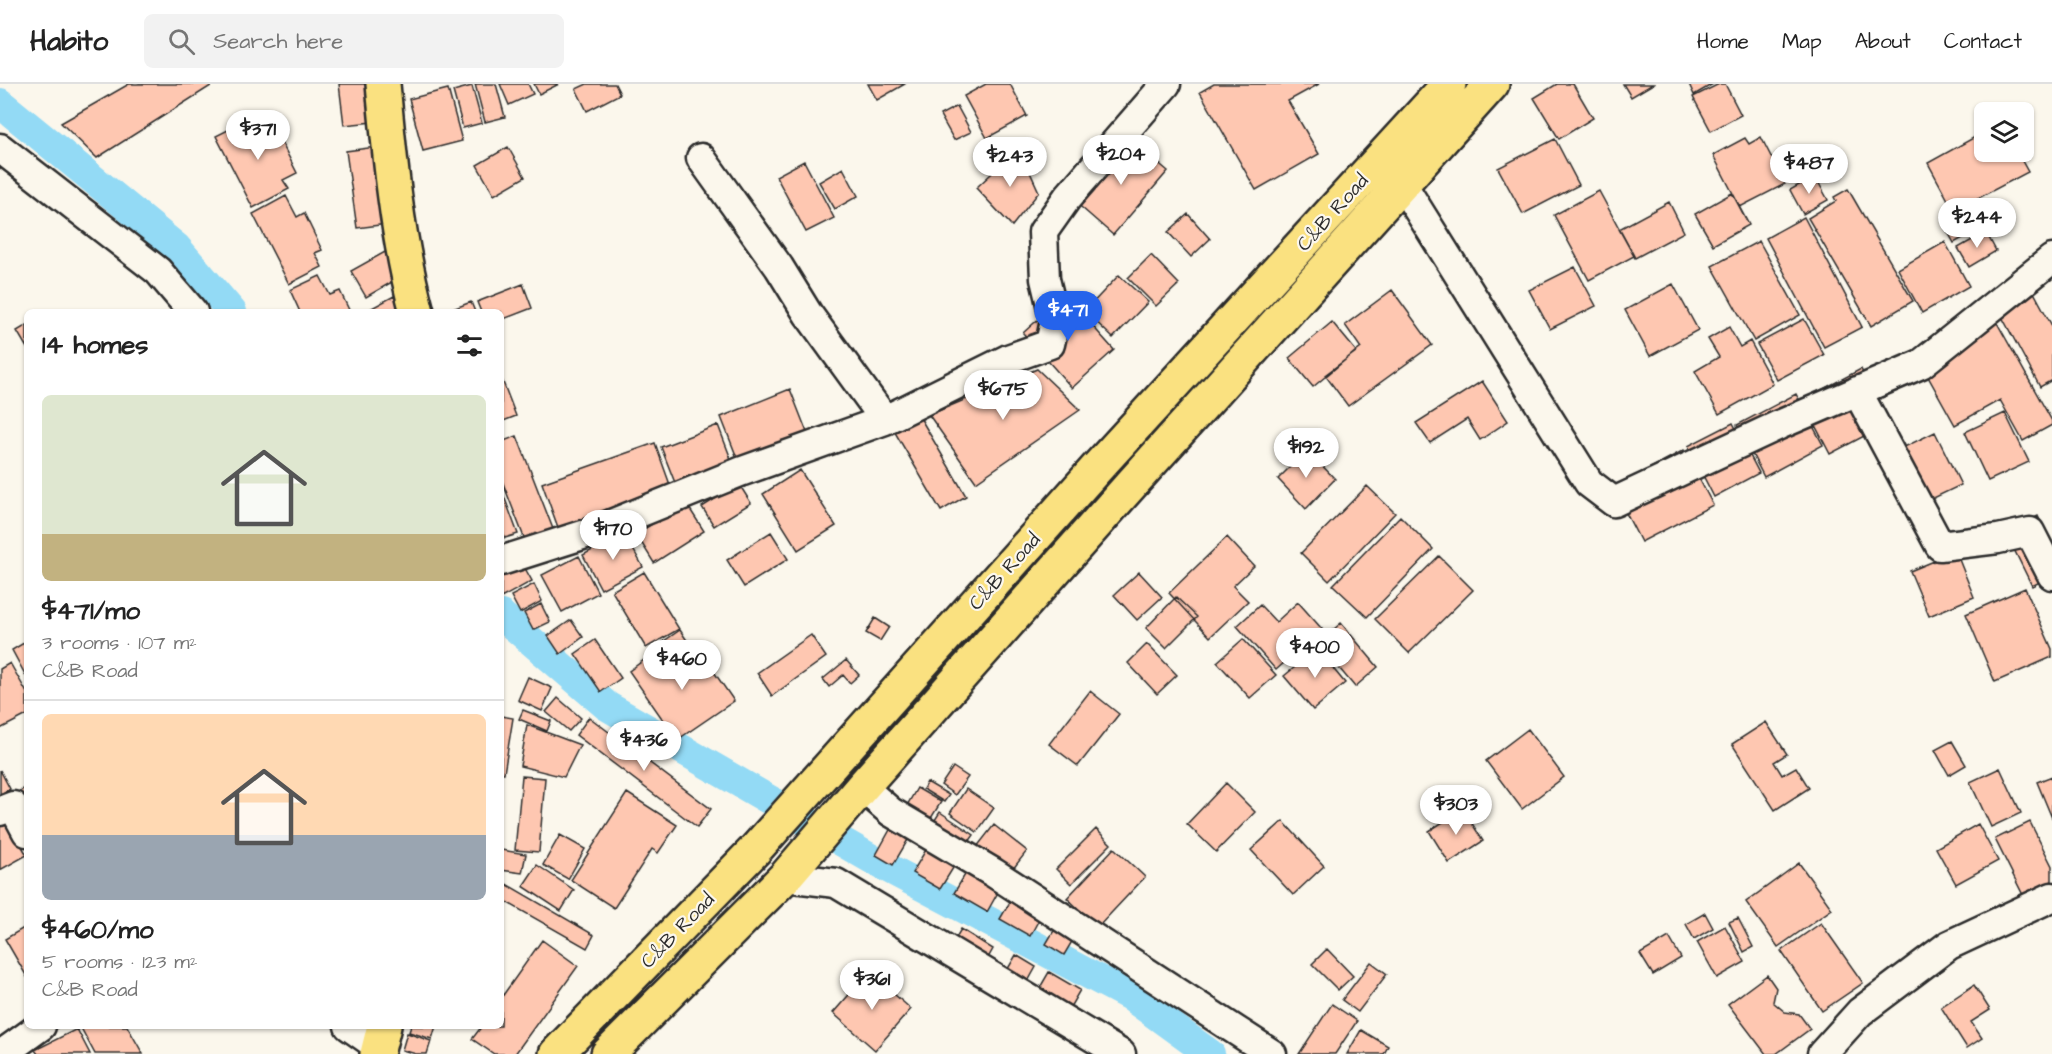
<!DOCTYPE html>
<meta charset="utf-8">
<style>
body{margin:0;font-family:"Architects Daughter",sans-serif;background:#f2f2f2;color:#222;height:100vh;display:flex;flex-direction:column;font-size:22px;white-space:nowrap}
*{box-sizing:border-box;margin:0}
p{font-size:20px;color:#767676}
.icon{flex:none;width:33px;height:33px;fill:none;stroke:currentColor;stroke-width:2;stroke-linecap:round;stroke-linejoin:round}
.map{position:relative;flex:1;overflow:hidden}
.drawer{position:absolute;left:24px;top:225px;width:480px;height:720px;display:flex;flex-direction:column;background:#fff;border-radius:9px;box-shadow:0 2px 4px #0004}
.drawer>*{flex:none}
.tools{position:absolute;left:1974px;top:18px;display:grid;gap:12px}
.tools a{display:grid;place-items:center;width:60px;height:60px;border-radius:9px;background:#fff;box-shadow:0 2px 4px #0004;font-size:30px}
.price{position:absolute;translate:-50% -51px;padding:0 14px;border-radius:21px;background:#fff;color:#222;font-size:20px;line-height:39px;filter:drop-shadow(0 2px 3px #0008)}
.price::after{content:'';position:absolute;left:50%;top:36px;width:18px;height:14px;margin-left:-9px;background:inherit;clip-path:polygon(0 0,100% 0,50% 100%)}
.price.on{background:#2563eb;color:#fff}
ul{padding:0;list-style:none}
li{display:grid;align-content:center;gap:12px;height:318px;padding:0 18px}
li+li{border-top:2px solid #e0e0e0}
li span{display:grid;place-items:center;height:186px;border-radius:9px;color:#555}
li>.icon{margin-inline-start:auto}
span .icon{width:108px;height:108px;fill:#fffc;stroke-width:1}
li b{font-size:26px}
h2{display:flex;justify-content:space-between;align-items:center;height:72px;padding:0 18px;font-size:26px}
header{display:flex;align-items:center;gap:36px;box-sizing:border-box;height:84px;padding:0 30px;background:#fff;border-bottom:2px solid #e0e0e0}
header strong{font-size:28px}
nav{display:flex;gap:33px;margin-inline-start:auto;font-size:21px}
.search{width:420px;height:54px;background:#f2f2f2;display:flex;align-items:center;gap:15px;box-sizing:border-box;padding:0 21px;border-radius:9px;color:#767676;font-size:22px}
.map>svg:first-child{display:block}
.lines{fill:none;stroke-linecap:round;stroke-linejoin:round}
.canal{stroke:#93daf5;stroke-width:30}
.building{fill:#fec7b1;stroke:#2b2b2b;stroke-width:1.5}
.minor-casing{stroke:#2b2b2b;stroke-width:33}
.major-casing{stroke:#2b2b2b;stroke-width:38}
.highway-casing{stroke:#2b2b2b;stroke-width:38}
.minor{stroke:#fbf7ec;stroke-width:28}
.major{stroke:#fae180;stroke-width:33}
.highway{stroke:#fae180;stroke-width:33}
.labels{text-anchor:middle;stroke-width:4.5;stroke-linejoin:round;paint-order:stroke}
.street-label{font-size:20px;fill:#2b2b2b;stroke:#fbf7ec}
</style>
<header>
<strong>Habito</strong>
<div class="search"><svg class="icon" aria-label="search" viewBox="0 0 24 24"><circle cx="10" cy="10" r="6"/><path d="M15 15l6 6"/></svg>Search here</div>
<nav><a>Home</a><a>Map</a><a>About</a><a>Contact</a></nav>
</header>
<div class="map">
<svg width="2052" height="970" viewBox="0 0 2052 970">
<rect width="100%" height="100%" fill="#fbf7ec"/>
<filter id="ink" filterUnits="userSpaceOnUse"><feTurbulence type="fractalNoise" baseFrequency=".0167" numOctaves="2"/><feDisplacementMap in="SourceGraphic" scale="12" xChannelSelector="R" yChannelSelector="G"/><feConvolveMatrix kernelMatrix="1 2 1 2 8 2 1 2 1" color-interpolation-filters="sRGB"/></filter>
<g filter="url(#ink)">
<g class="lines">
<!-- canal -->
<path class="canal" d="M 0,19 L 176,163 L 232,228
M 501,531 L 607,622 L 884,782 L 1130,912 L 1210,970"/>
</g>
<!-- building -->
<path class="building" d="M 129,0 L 214,0 L 97,74 L 61,39 Z
M 339,0 L 368,0 L 373,38 L 344,41 Z
M 475,0 L 496,0 L 505,33 L 485,38 Z
M 500,0 L 528,0 L 533,10 L 509,21 Z
M 534,0 L 559,0 L 539,10 Z
M 587,0 L 615,0 L 620,10 L 587,27 L 576,5 Z
M 868,0 L 905,0 L 877,16 Z
M 986,0 L 1010,0 L 1027,32 L 987,54 L 964,12 Z
M 1214,0 L 1319,0 L 1288,17 L 1319,70 L 1256,106 L 1200,8 Z
M 1557,0 L 1573,0 L 1593,34 L 1559,55 L 1534,14 Z
M 1623,0 L 1653,0 L 1631,13 Z
M 1689,0 L 1713,0 L 1694,11 Z
M 1719,0 L 1725,0 L 1741,31 L 1711,47 L 1693,13 Z
M 472,2 L 482,39 L 463,44 L 453,7 Z
M 448,5 L 462,57 L 423,67 L 409,15 Z
M 957,22 L 971,48 L 954,56 L 940,31 Z
M 252,34 L 258,46 L 272,40 L 297,89 L 283,96 L 289,105 L 253,124 L 216,52 Z
M 1984,48 L 1984,68 L 2017,68 L 2028,88 L 1954,127 L 1928,79 Z
M 1761,53 L 1785,100 L 1740,123 L 1713,71 L 1745,54 L 1749,60 Z
M 1129,54 L 1168,87 L 1113,151 L 1074,117 Z
M 1555,55 L 1579,101 L 1523,130 L 1498,84 Z
M 376,63 L 387,140 L 357,144 L 346,67 Z
M 508,63 L 525,93 L 494,111 L 477,81 Z
M 1019,64 L 1039,108 L 1012,142 L 976,104 Z
M 804,77 L 834,134 L 806,148 L 776,92 Z
M 843,84 L 858,112 L 835,125 L 819,98 Z
M 1815,92 L 1828,116 L 1803,130 L 1790,106 Z
M 1848,105 L 1913,217 L 1871,242 L 1808,134 L 1836,117 L 1834,113 Z
M 1599,107 L 1634,172 L 1589,196 L 1554,131 Z
M 1732,109 L 1749,141 L 1713,161 L 1695,130 Z
M 286,112 L 297,133 L 304,129 L 322,166 L 315,169 L 322,183 L 289,200 L 253,130 Z
M 1669,118 L 1684,148 L 1635,174 L 1619,145 Z
M 1979,118 L 1990,139 L 1954,159 L 1943,139 Z
M 1188,130 L 1210,155 L 1191,173 L 1168,148 Z
M 1804,133 L 1862,243 L 1824,263 L 1766,154 Z
M 1986,148 L 1996,167 L 1969,183 L 1958,164 Z
M 1759,157 L 1800,231 L 1754,257 L 1712,182 Z
M 1945,158 L 1969,202 L 1922,229 L 1898,185 Z
M 385,168 L 399,194 L 366,213 L 351,187 Z
M 1151,171 L 1179,200 L 1156,222 L 1128,194 Z
M 1575,183 L 1596,222 L 1550,245 L 1529,206 Z
M 1119,191 L 1148,218 L 1113,254 L 1085,227 Z
M 320,192 L 330,211 L 340,207 L 350,228 L 300,228 L 290,206 Z
M 2029,199 L 2052,242 L 2052,296 L 2040,303 L 1994,218 Z
M 523,200 L 532,224 L 501,236 L 501,228 L 481,228 L 477,218 Z
M 1673,200 L 1698,246 L 1650,272 L 1625,226 Z
M 1392,206 L 1432,261 L 1348,322 L 1325,291 L 1361,264 L 1345,241 Z
M 1065,211 L 1114,266 L 1072,304 L 1023,249 Z
M 394,212 L 403,228 L 372,228 L 370,225 Z
M 471,218 L 475,228 L 445,228 Z
M 1804,235 L 1824,271 L 1777,296 L 1757,260 Z
M 1996,237 L 2052,337 L 2052,341 L 2023,357 L 2000,316 L 1955,341 L 1921,280 Z
M 1332,238 L 1356,267 L 1313,303 L 1289,274 Z
M 27,241 L 27,264 L 17,247 Z
M 1729,243 L 1740,263 L 1750,257 L 1773,300 L 1719,330 L 1695,287 L 1719,273 L 1708,255 Z
M 1037,285 L 1080,326 L 976,398 L 929,331 Z
M 1861,285 L 1889,339 L 1830,370 L 1802,316 Z
M 501,293 L 516,332 L 501,338 Z
M 1482,297 L 1508,337 L 1480,356 L 1467,335 L 1430,359 L 1416,339 Z
M 790,305 L 810,356 L 741,384 L 721,333 Z
M 1796,310 L 1823,361 L 1764,393 L 1737,341 Z
M 2005,329 L 2029,378 L 1988,397 L 1965,348 Z
M 918,330 L 966,412 L 941,427 L 893,345 Z
M 1733,339 L 1759,389 L 1714,413 L 1688,362 Z
M 718,341 L 736,388 L 679,409 L 661,363 Z
M 1935,348 L 1961,401 L 1919,421 L 1894,368 Z
M 517,352 L 553,445 L 525,456 L 501,394 L 501,358 Z
M 655,359 L 673,409 L 560,449 L 542,399 Z
M 1307,366 L 1335,395 L 1306,425 L 1278,395 Z
M 1684,366 L 1713,421 L 1641,458 L 1613,404 Z
M 800,386 L 836,442 L 798,466 L 763,410 Z
M 739,400 L 751,419 L 714,442 L 702,423 Z
M 1367,402 L 1395,429 L 1329,497 L 1301,469 Z
M 501,404 L 518,450 L 505,454 L 501,443 Z
M 686,419 L 704,447 L 654,479 L 636,450 Z
M 1400,432 L 1433,465 L 1367,533 L 1333,501 Z
M 2038,432 L 2052,461 L 2052,492 L 2032,502 L 2005,447 Z
M 771,448 L 788,475 L 744,503 L 727,476 Z
M 624,449 L 643,483 L 601,505 L 583,471 Z
M 1227,453 L 1254,482 L 1233,502 L 1248,517 L 1210,553 L 1169,509 Z
M 1956,468 L 1974,513 L 1929,532 L 1910,487 Z
M 579,472 L 598,509 L 562,528 L 542,491 Z
M 1439,472 L 1473,506 L 1409,569 L 1375,535 Z
M 521,477 L 532,497 L 501,514 L 501,487 Z
M 644,488 L 679,545 L 646,564 L 612,507 Z
M 1139,488 L 1162,513 L 1137,536 L 1114,511 Z
M 534,500 L 542,517 L 520,529 L 511,512 Z
M 2025,504 L 2052,565 L 2052,573 L 1995,598 L 1966,530 Z
M 1176,513 L 1197,533 L 1166,564 L 1146,544 Z
M 1298,518 L 1322,545 L 1276,586 L 1237,542 L 1260,521 L 1276,538 Z
M 541,520 L 550,538 L 533,546 L 524,529 Z
M 875,534 L 889,543 L 880,557 L 866,549 Z
M 571,536 L 583,553 L 560,570 L 548,552 Z
M 1341,539 L 1378,583 L 1355,603 L 1318,559 Z
M 680,546 L 692,564 L 669,580 L 657,562 Z
M 811,551 L 826,573 L 772,612 L 757,589 Z
M 1243,555 L 1276,591 L 1250,614 L 1217,578 Z
M 595,556 L 621,594 L 601,608 L 575,570 Z
M 27,557 L 27,594 L 12,566 Z
M 1147,560 L 1177,591 L 1157,610 L 1128,579 Z
M 1317,565 L 1345,599 L 1313,626 L 1284,592 Z
M 699,566 L 734,617 L 677,656 L 629,587 L 655,568 L 668,587 Z
M 846,576 L 859,591 L 850,599 L 843,591 L 829,603 L 823,595 Z
M 10,579 L 27,609 L 27,631 L 0,645 L 0,585 Z
M 528,593 L 552,604 L 542,627 L 518,616 Z
M 1090,607 L 1119,630 L 1078,682 L 1049,660 Z
M 558,614 L 581,634 L 569,647 L 546,628 Z
M 523,626 L 551,637 L 547,647 L 519,635 Z
M 501,632 L 513,634 L 504,689 L 501,689 Z
M 589,633 L 711,725 L 697,743 L 576,651 Z
M 1766,638 L 1787,670 L 1774,678 L 1782,691 L 1796,683 L 1809,704 L 1775,726 L 1732,660 Z
M 527,641 L 580,661 L 564,693 L 520,682 Z
M 1528,645 L 1564,693 L 1522,725 L 1486,677 Z
M 1952,657 L 1966,681 L 1949,691 L 1935,666 Z
M 953,683 L 968,693 L 955,711 L 941,701 Z
M 2000,684 L 2021,729 L 1991,743 L 1970,698 Z
M 0,686 L 10,705 L 0,710 Z
M 522,692 L 545,694 L 539,768 L 515,766 Z
M 2052,692 L 2052,734 L 2037,698 Z
M 927,698 L 949,711 L 944,718 L 923,705 Z
M 1226,699 L 1255,728 L 1216,768 L 1187,740 Z
M 27,703 L 27,731 L 16,709 Z
M 917,704 L 941,718 L 928,739 L 905,725 Z
M 966,705 L 994,724 L 977,748 L 950,729 Z
M 627,709 L 677,741 L 658,769 L 652,765 L 614,824 L 571,796 Z
M 1463,725 L 1483,757 L 1449,779 L 1429,747 Z
M 940,728 L 974,751 L 966,762 L 933,739 Z
M 5,733 L 27,771 L 0,786 L 0,736 Z
M 1283,737 L 1324,782 L 1293,811 L 1251,766 Z
M 2030,738 L 2052,782 L 2052,797 L 2023,811 L 1995,755 Z
M 1978,740 L 1998,777 L 1956,800 L 1936,764 Z
M 994,741 L 1027,767 L 1009,790 L 976,764 Z
M 891,744 L 909,754 L 893,781 L 876,771 Z
M 1096,745 L 1111,760 L 1071,800 L 1056,785 Z
M 560,751 L 585,765 L 568,795 L 543,781 Z
M 930,759 L 958,776 L 940,805 L 912,789 Z
M 1114,764 L 1145,793 L 1098,843 L 1067,814 Z
M 501,766 L 526,770 L 522,789 L 501,786 Z
M 1799,779 L 1832,825 L 1778,863 L 1746,818 Z
M 537,781 L 574,806 L 561,827 L 523,802 Z
M 969,784 L 1001,803 L 987,828 L 954,809 Z
M 501,797 L 594,851 L 587,864 L 501,815 Z
M 1014,811 L 1043,828 L 1030,852 L 1000,835 Z
M 1705,829 L 1713,844 L 1694,855 L 1686,840 Z
M 1738,834 L 1753,863 L 1744,868 L 1729,838 Z
M 1059,838 L 1077,849 L 1064,871 L 1046,860 Z
M 1821,839 L 1863,899 L 1822,927 L 1781,867 Z
M 27,842 L 27,893 L 5,855 Z
M 1725,842 L 1745,878 L 1717,894 L 1697,858 Z
M 961,845 L 993,865 L 984,881 L 951,862 Z
M 1669,853 L 1681,874 L 1653,891 L 1640,870 Z
M 542,856 L 578,882 L 515,970 L 494,970 L 472,955 L 482,942 L 501,942 L 501,914 Z
M 1327,865 L 1353,892 L 1338,906 L 1312,880 Z
M 1016,871 L 1036,883 L 1026,901 L 1006,888 Z
M 1371,878 L 1387,890 L 1358,928 L 1342,916 Z
M 869,888 L 911,925 L 875,966 L 833,929 Z
M 1049,888 L 1080,906 L 1069,925 L 1038,907 Z
M 1767,891 L 1776,904 L 1773,918 L 1785,928 L 1799,930 L 1810,945 L 1776,970 L 1766,970 L 1728,920 Z
M 1974,901 L 1990,926 L 1971,938 L 1982,954 L 1967,964 L 1941,923 Z
M 1332,920 L 1357,937 L 1335,970 L 1299,970 Z
M 80,942 L 127,942 L 143,970 L 95,970 Z
M 411,942 L 436,942 L 432,955 L 409,948 Z
M 77,945 L 90,970 L 38,970 L 35,966 Z
M 1361,946 L 1388,962 L 1384,970 L 1347,970 Z
M 407,949 L 431,957 L 427,970 L 416,970 L 402,966 Z"/>
<g class="lines">
<!-- minor casing -->
<g class="minor-casing">
<path id="minor" d="M 0,64 L 158,187 L 193,228
M 701,74 L 779,183 L 808,230 L 885,336
M 1402,100 L 1589,399 L 1614,418 L 1779,341 L 1921,280 L 2052,175
M 1857,307 L 1940,462 L 1998,455 L 2030,448 L 2052,491
M 501,477 L 589,449 L 740,388 L 885,336 L 1008,275 L 1050,260 L 1055,237 L 1045,195 L 1043,148 L 1067,114 L 1166,0
M 862,703 L 891,728 L 994,789 L 1272,970
M 0,727 L 13,722 L 27,748
M 785,793 L 836,799 L 1121,970
M 349,942 L 379,963
M 2,970 L 41,942
M 1822,970 L 1860,928 L 1949,861 L 2052,813"/>
</g>
<!-- major casing -->
<g class="major-casing">
<path id="major" d="M 383,0 C 390,77 397,153 417,228
M 377,970 L 384,942"/>
</g>
<!-- highway casing -->
<g class="highway-casing">
<path id="highway" d="M 556,970 L 754,767 L 1096,385 L 1449,0
M 608,970 L 785,793 L 862,703 L 1127,405 L 1492,0"/>
</g>
<!-- minor -->
<use href="#minor" class="minor"/>
<!-- major -->
<use href="#major" class="major"/>
<!-- highway -->
<use href="#highway" class="highway"/>
</g>
</g>
<g class="labels">
<!-- street labels -->
<g class="street-label">
<text transform="translate(1332 128) rotate(-48)" y="7">C&amp;B Road</text>
<text transform="translate(1004 487) rotate(-48)" y="7">C&amp;B Road</text>
<text transform="translate(677 846) rotate(-46)" y="7">C&amp;B Road</text>
</g>
</g>
</svg>
<div class="tools">
<a><svg class="icon" aria-label="layers" viewBox="0 0 24 24"><path d="M12 4l9 5-9 5-9-5zM3 14l9 5 9-5"/></svg></a>
</div>
<b class="price" style="left:258px;top:77px">$371</b>
<b class="price" style="left:1121px;top:102px">$204</b>
<b class="price" style="left:1010px;top:104px">$243</b>
<b class="price" style="left:1809px;top:111px">$487</b>
<b class="price" style="left:1977px;top:165px">$244</b>
<b class="price on" style="left:1068px;top:258px">$471</b>
<b class="price" style="left:1003px;top:337px">$675</b>
<b class="price" style="left:1306px;top:395px">$192</b>
<b class="price" style="left:613px;top:477px">$170</b>
<b class="price" style="left:1315px;top:595px">$400</b>
<b class="price" style="left:682px;top:607px">$460</b>
<b class="price" style="left:644px;top:688px">$436</b>
<b class="price" style="left:1456px;top:752px">$303</b>
<b class="price" style="left:872px;top:927px">$361</b>
<section class="drawer">
<h2>14 homes<svg class="icon" aria-label="filters" viewBox="0 0 24 24"><path d="M4 7h16M4 17h16"/><circle cx="9" cy="7" r="2"/><circle cx="15" cy="17" r="2"/></svg></h2>
<ul>
<li><span style="background:linear-gradient(#dfe7d0 75%,#c2b280 0)"><svg class="icon" aria-label="home" viewBox="0 0 24 24"><path d="M3 11l9-7 9 7M6 9v11h12V9"/></svg></span><div><b>$471/mo</b><p>3 rooms · 107 m²</p><p>C&amp;B Road</p></div></li>
<li><span style="background:linear-gradient(#ffd9b3 65%,#9aa5b1 0)"><svg class="icon" aria-label="home" viewBox="0 0 24 24"><path d="M3 11l9-7 9 7M6 9v11h12V9"/></svg></span><div><b>$460/mo</b><p>5 rooms · 123 m²</p><p>C&amp;B Road</p></div></li>
</ul>
</section>
</div>
